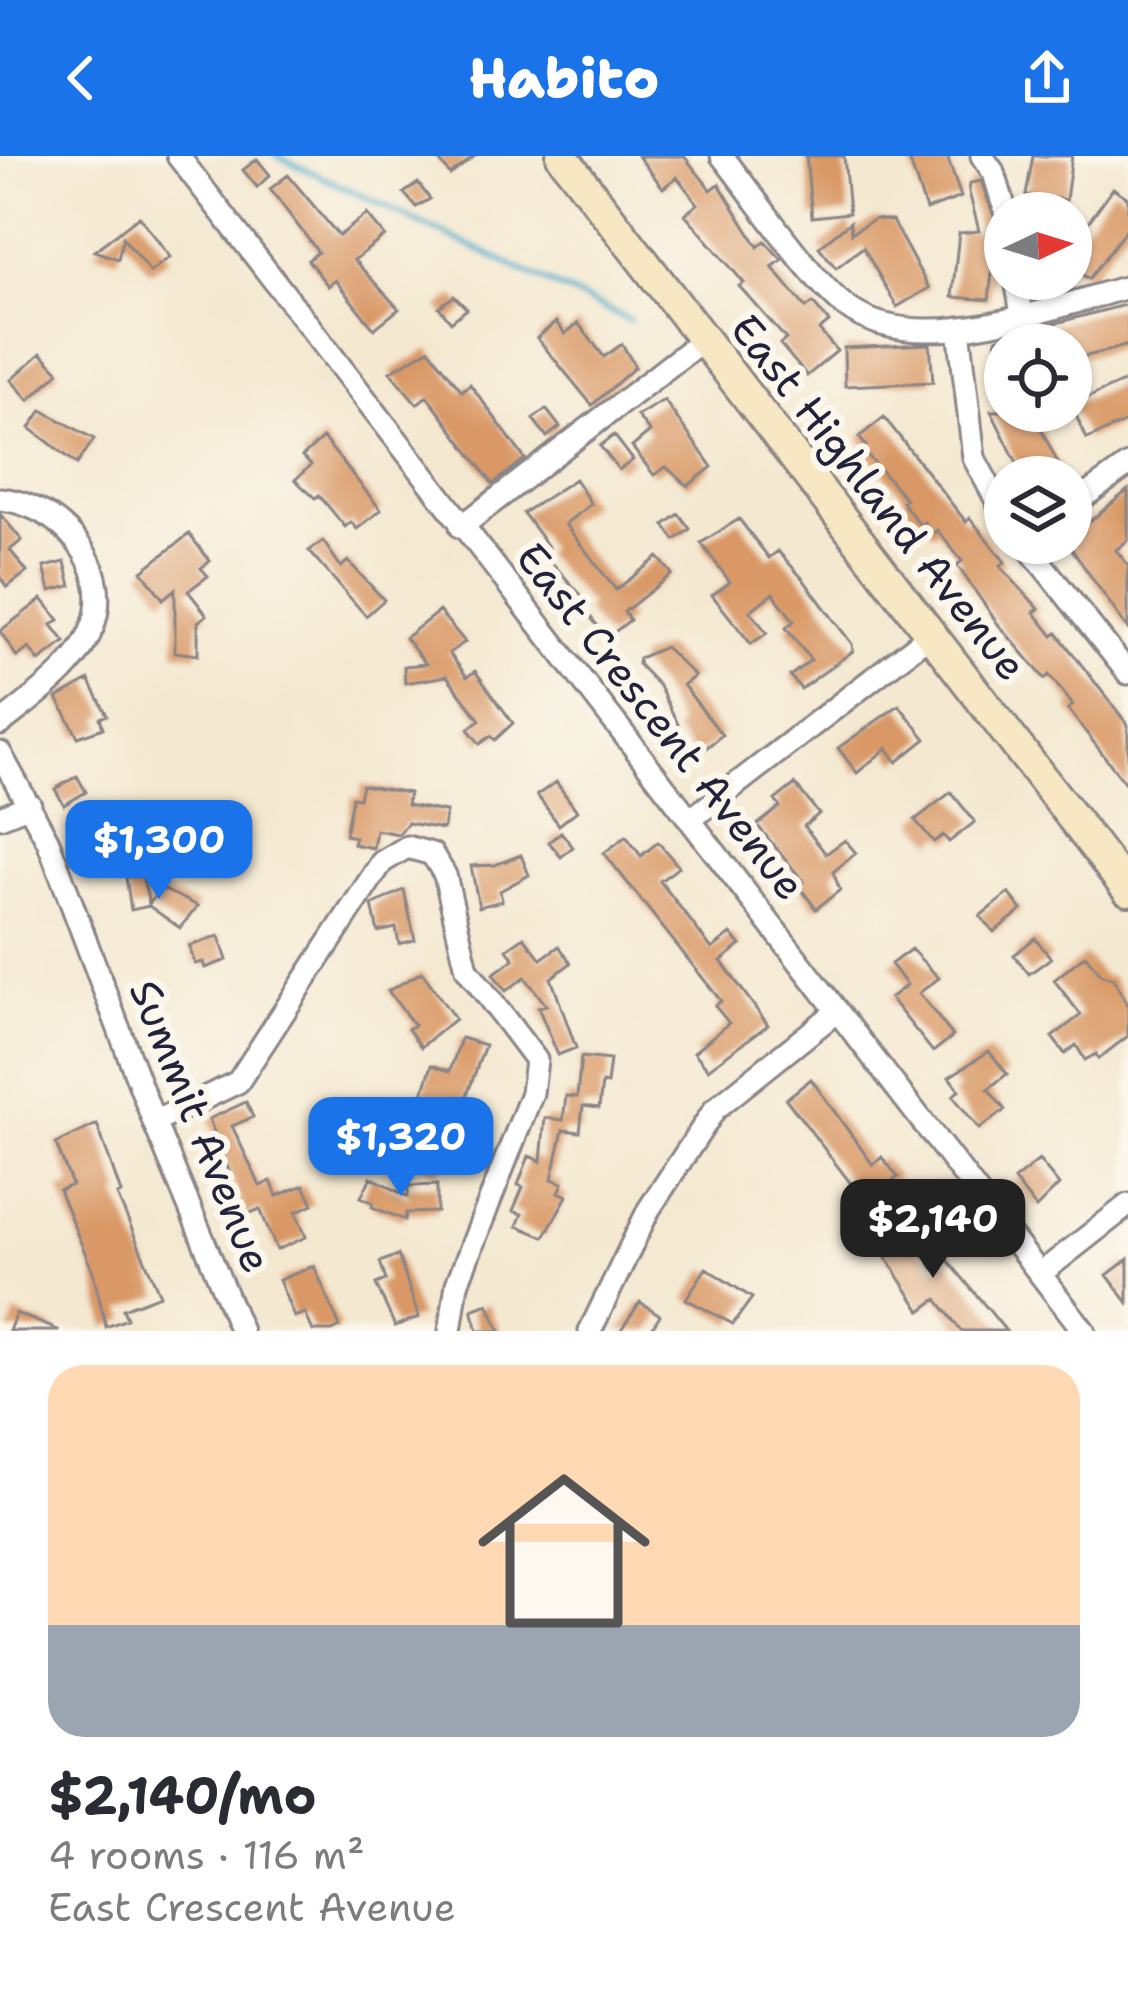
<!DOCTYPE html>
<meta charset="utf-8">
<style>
body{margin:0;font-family:"Shantell Sans",sans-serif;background:#f2f2f3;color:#2b2b33;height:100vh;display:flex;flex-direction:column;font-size:45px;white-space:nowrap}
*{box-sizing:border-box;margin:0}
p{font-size:39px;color:#7c7c81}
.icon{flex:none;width:66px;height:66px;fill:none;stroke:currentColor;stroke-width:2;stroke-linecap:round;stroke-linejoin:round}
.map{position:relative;height:1175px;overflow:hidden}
.side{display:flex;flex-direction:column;background:#fff;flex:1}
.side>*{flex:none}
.needle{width:78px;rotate:86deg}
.tools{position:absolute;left:984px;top:36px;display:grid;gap:24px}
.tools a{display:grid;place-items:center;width:108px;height:108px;border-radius:50%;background:#fff;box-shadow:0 3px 9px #0004;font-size:60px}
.price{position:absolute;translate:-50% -102px;padding:0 27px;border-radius:24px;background:#1a73e8;color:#fff;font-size:39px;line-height:78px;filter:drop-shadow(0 3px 6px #0008)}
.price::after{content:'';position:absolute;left:50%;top:72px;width:36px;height:27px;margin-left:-18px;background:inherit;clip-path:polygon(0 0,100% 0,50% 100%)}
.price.active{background:#222;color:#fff}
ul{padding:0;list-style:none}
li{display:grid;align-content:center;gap:24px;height:636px;padding:0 48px}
li span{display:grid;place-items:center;height:372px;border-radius:36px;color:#555}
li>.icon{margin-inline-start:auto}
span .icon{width:216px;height:216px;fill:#fffc;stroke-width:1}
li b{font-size:51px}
header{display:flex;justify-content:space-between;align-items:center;height:156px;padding:0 48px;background:#1a73e8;color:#fff;font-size:54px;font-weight:800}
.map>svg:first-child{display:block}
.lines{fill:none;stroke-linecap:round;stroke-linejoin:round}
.stream{stroke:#4bacca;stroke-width:6}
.building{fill:#d99865}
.street-casing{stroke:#8b8586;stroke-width:27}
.secondary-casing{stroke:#8b8586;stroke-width:36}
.street{stroke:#fff;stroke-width:21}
.secondary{stroke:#f7e8c3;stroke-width:30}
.labels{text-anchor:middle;stroke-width:12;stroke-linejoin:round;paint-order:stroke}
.street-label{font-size:42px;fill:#22223b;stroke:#fbf7ec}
</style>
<header><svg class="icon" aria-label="back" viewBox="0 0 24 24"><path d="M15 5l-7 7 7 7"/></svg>Habito<svg class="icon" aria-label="share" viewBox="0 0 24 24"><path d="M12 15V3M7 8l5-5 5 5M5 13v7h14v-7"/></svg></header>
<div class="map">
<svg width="1128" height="1175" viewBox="0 0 1128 1175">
<rect width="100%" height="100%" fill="#fbf7ec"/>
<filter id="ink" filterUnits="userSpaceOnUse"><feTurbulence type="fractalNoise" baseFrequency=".00833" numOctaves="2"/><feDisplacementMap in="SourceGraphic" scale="24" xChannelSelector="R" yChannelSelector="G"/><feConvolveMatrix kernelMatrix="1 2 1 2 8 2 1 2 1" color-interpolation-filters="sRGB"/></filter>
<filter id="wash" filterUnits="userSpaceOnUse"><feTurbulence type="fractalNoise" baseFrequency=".004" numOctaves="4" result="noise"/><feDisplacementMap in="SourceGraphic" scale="48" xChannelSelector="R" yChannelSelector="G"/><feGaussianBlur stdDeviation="2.7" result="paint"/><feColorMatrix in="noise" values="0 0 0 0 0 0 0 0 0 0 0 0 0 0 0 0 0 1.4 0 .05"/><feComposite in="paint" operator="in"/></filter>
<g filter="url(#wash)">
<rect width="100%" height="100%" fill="#f4e8d0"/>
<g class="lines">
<!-- stream -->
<path class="stream" d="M 277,0 L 629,164"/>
</g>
<g id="blocks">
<!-- building -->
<path class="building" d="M 436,0 L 475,0 L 450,19 Z
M 638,0 L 684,0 L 711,34 L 719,28 L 758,91 L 765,85 L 782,104 L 772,111 L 806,152 L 813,147 L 829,166 L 819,174 L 837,195 L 807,220 L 780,188 L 786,183 L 739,130 L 744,127 L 685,58 L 698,48 L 677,21 L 663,32 Z
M 806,0 L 844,0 L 849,57 L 812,61 Z
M 908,0 L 947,0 L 961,41 L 926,54 Z
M 1033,0 L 1072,0 L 1066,44 L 1026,39 Z
M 257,3 L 270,19 L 257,31 L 243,14 Z
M 288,19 L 339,80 L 367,58 L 385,80 L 354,104 L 399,153 L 374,173 L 335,124 L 328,130 L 308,104 L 318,96 L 270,33 Z
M 981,25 L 997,69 L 989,144 L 952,141 L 959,77 L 979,75 L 969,36 L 970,27 Z
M 418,27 L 430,43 L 416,51 L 404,37 Z
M 1113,32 L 1128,42 L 1128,71 L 1089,123 L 1071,111 L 1071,90 Z
M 139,60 L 170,101 L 150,116 L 123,82 L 118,103 L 94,95 Z
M 875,63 L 892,65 L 929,132 L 897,151 L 863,91 L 836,112 L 819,91 L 850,66 L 851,77 Z
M 454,140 L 467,153 L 451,166 L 439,151 Z
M 1128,148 L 1128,189 L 1107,195 L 1071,204 L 1071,189 L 996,189 L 996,183 Z
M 556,166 L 565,178 L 578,167 L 604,201 L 622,188 L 635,211 L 592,249 L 537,182 Z
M 930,188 L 933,226 L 845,230 L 844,192 Z
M 429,193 L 462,235 L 470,228 L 525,303 L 493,328 L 427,240 L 417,248 L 390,216 Z
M 41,197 L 59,216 L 29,244 L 11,224 Z
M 1128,224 L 1128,265 L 1087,283 L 1071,249 Z
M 664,244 L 712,311 L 688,330 L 666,311 L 654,319 L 632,291 L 650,276 L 637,260 Z
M 546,253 L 560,271 L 547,281 L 533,263 Z
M 42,254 L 94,283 L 77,308 L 30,272 Z
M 991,255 L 1032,255 L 1065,321 L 1024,321 Z
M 884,261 L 966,366 L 970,362 L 1005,406 L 1000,410 L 1039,453 L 1034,456 L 1053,480 L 1057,477 L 1128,569 L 1128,631 L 1068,553 L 1073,549 L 1049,519 L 1045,523 L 998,468 L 957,409 L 962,405 L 937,374 L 933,378 L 924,366 L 920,369 L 902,346 L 906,343 L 862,293 L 866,290 L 859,281 Z
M 614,279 L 633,304 L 619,314 L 600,290 Z
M 323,282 L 381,354 L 357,373 L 351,366 L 345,371 L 319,339 L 315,342 L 295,324 L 311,309 L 302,301 Z
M 575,323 L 591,348 L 565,368 L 616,434 L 658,401 L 672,418 L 624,456 L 630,464 L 607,482 L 585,454 L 590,449 L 543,397 L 549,392 L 523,357 Z
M 1128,334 L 1128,384 L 1116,394 L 1128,409 L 1128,473 L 1071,392 L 1071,365 L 1083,360 L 1088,367 Z
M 0,358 L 22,384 L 10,394 L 27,416 L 7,431 L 0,421 Z
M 679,358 L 690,373 L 675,384 L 664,369 Z
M 739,363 L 769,402 L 778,395 L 803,423 L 852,488 L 853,495 L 801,533 L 790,520 L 811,504 L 786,472 L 794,465 L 773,437 L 750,455 L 767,477 L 751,488 L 712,439 L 730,426 L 701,387 Z
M 189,378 L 210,405 L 201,412 L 208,420 L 188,435 L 207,459 L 198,466 L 198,499 L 175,496 L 175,433 L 163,443 L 142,415 Z
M 323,385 L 341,411 L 348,405 L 384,444 L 366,460 L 309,395 Z
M 65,406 L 71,430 L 50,435 L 44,411 Z
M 42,443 L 59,464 L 52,469 L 65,486 L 39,505 L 29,492 L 17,501 L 0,475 Z
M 439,455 L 465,486 L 449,497 L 467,521 L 475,515 L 513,567 L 495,584 L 491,580 L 480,588 L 468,573 L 480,564 L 447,520 L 405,527 L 404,510 L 426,508 L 405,482 Z
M 665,491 L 695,520 L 683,529 L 722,579 L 695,601 L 674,574 L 679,570 L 659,530 L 638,508 L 639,502 Z
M 89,524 L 107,559 L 100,562 L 103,572 L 78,581 L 57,542 Z
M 899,549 L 926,583 L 897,606 L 887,592 L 857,617 L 838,592 Z
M 77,620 L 86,636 L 64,649 L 55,633 Z
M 556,626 L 577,655 L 559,669 L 537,639 Z
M 795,628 L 819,658 L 804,670 L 826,698 L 845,684 L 856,697 L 833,716 L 840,734 L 816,753 L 799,730 L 804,726 L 757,669 L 780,651 L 775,644 Z
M 362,629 L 409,637 L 407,649 L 446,656 L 443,673 L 408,667 L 399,678 L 376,674 L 373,692 L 353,688 L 355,681 L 345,679 L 352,641 L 359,642 Z
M 951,636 L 975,666 L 949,686 L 943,679 L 934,686 L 915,664 Z
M 561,676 L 573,691 L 561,701 L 549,686 Z
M 626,680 L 641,700 L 658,686 L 679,711 L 660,725 L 712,793 L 731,778 L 741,789 L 721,805 L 768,869 L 708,913 L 694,896 L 729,867 L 715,850 L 721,845 L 604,697 Z
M 521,699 L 529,719 L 500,735 L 502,745 L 479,751 L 471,710 L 495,709 Z
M 142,718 L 149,748 L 160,732 L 198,750 L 180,772 L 149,750 L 131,754 L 126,721 Z
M 404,734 L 415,784 L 399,788 L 396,772 L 378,776 L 372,749 Z
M 1009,737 L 1022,754 L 994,776 L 980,760 Z
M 219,780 L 227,804 L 205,812 L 203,806 L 195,808 L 189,790 Z
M 524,781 L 541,803 L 559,790 L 571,807 L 551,822 L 576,892 L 558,899 L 538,851 L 546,849 L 525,821 L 506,835 L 493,818 L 514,803 L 507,793 Z
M 1035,782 L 1051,802 L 1029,818 L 1014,799 Z
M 911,793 L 939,822 L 919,837 L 953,880 L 933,896 L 890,842 L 907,829 L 891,808 Z
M 1085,799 L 1102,819 L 1113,822 L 1128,850 L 1128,880 L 1098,903 L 1096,898 L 1085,904 L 1076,889 L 1065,898 L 1052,881 L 1081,859 L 1054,824 Z
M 422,816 L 455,863 L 421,891 L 408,873 L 414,869 L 388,835 Z
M 461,882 L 485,889 L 439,1017 L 389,998 L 411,942 L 420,946 L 432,909 L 450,915 Z
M 989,895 L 1007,918 L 988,933 L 1005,954 L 979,973 L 953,940 L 959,934 L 949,921 Z
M 581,901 L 610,904 L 607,928 L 602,927 L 599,952 L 583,950 L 580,976 L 563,974 L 552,1023 L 563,1027 L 559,1036 L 567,1040 L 544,1081 L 517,1070 L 522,1058 L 513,1055 L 523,1031 L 518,1029 L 529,1000 L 541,1005 L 545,962 L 563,964 L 566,940 L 577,941 Z
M 811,923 L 873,1009 L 882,1001 L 898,1021 L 865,1046 L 786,943 Z
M 246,946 L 253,961 L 232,970 L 260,1030 L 271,1025 L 277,1040 L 304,1029 L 313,1048 L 296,1056 L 306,1081 L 277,1094 L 260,1053 L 246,1059 L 209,963 Z
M 97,968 L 121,1037 L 117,1039 L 160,1139 L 123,1153 L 127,1163 L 106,1171 L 93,1116 L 59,1034 L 72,1029 L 56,988 Z
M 1039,1004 L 1059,1029 L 1036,1052 L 1014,1024 Z
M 371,1021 L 408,1041 L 408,1030 L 437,1029 L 437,1056 L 406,1057 L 405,1064 L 372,1051 L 374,1047 L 361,1041 Z
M 895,1060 L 934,1113 L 947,1103 L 1006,1175 L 961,1175 L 937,1143 L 921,1155 L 871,1078 Z
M 398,1099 L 419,1161 L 395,1170 L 376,1128 L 386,1124 L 380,1106 Z
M 1128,1103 L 1128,1147 L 1107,1119 Z
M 314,1110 L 340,1171 L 332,1175 L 313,1175 L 305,1157 L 294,1161 L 279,1124 Z
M 706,1112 L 752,1142 L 733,1168 L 686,1143 Z
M 640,1146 L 660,1159 L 650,1175 L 620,1175 Z
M 488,1148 L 500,1175 L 478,1175 L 472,1154 Z
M 16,1157 L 58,1174 L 58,1175 L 9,1175 Z"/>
</g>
</g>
<g filter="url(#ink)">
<use href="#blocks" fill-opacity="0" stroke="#8b8586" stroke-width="3"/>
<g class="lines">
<!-- street casing -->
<g class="street-casing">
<path id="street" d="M 178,0 L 1084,1175
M 722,0 C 754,40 808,120 844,149 C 915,206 1050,151 1128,131
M 982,0 L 994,17 L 1006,57
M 1016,123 L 1022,159
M 959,172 L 974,302 L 1005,360
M 0,343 C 57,348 113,406 94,467 C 80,511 34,540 0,568
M 1071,350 L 1128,309
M 461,371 L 704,183
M 1025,387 L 1128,517
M 0,597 L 48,685 L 154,966 L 241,1175
M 0,661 L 30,649
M 690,664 L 932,477
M 154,966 L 238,926 L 382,706 L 407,691 L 432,698 L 445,719 L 467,813 L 536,904 L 532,937 L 457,1128 L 450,1175
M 1040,1118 L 1128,1049
M 590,1175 L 649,1053 L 715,953 L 836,856"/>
</g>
<!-- secondary casing -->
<g class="secondary-casing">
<path id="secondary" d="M 562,0 L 1128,734"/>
</g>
<!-- street -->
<use href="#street" class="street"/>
<!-- secondary -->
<use href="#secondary" class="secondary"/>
</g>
</g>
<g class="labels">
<!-- street labels -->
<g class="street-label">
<text transform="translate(879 341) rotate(52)" y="15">East Highland Avenue</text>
<text transform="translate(661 565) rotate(52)" y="15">East Crescent Avenue</text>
<text transform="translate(201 970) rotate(68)" y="15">Summit Avenue</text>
</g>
</g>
</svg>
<div class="tools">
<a><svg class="needle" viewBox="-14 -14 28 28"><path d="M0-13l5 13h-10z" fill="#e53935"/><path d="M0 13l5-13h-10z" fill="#7c7c81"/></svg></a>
<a><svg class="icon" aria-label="locate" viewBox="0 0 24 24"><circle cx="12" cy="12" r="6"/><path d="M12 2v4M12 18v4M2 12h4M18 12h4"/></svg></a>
<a><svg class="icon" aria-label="layers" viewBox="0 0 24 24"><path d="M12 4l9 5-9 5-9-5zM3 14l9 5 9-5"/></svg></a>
</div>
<b class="price" style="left:159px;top:746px">$1,300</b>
<b class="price" style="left:401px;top:1043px">$1,320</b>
<b class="price active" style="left:933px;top:1125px">$2,140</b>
</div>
<section class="side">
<ul>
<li><span style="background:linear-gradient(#ffd9b3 70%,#9aa5b1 0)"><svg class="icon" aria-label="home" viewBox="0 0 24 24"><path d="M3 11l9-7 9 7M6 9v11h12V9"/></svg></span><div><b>$2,140/mo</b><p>4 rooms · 116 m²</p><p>East Crescent Avenue</p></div></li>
</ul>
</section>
